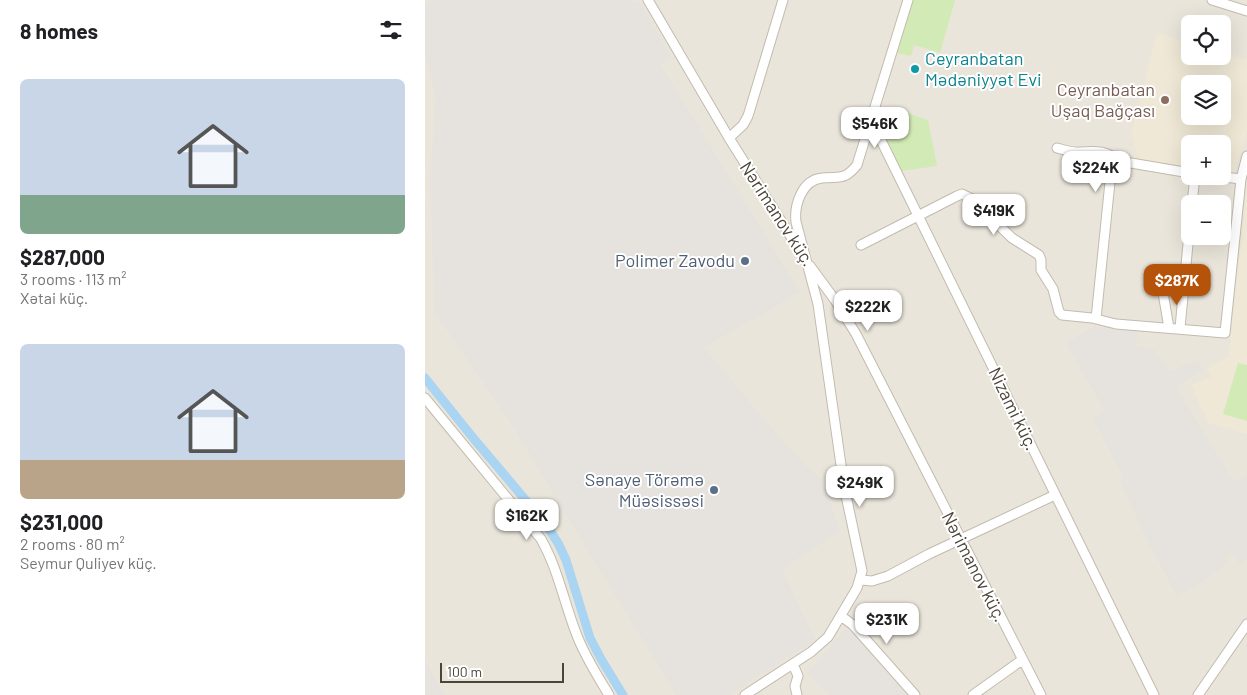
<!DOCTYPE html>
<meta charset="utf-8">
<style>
body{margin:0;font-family:Barlow,sans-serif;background:#f2f2f2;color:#202124;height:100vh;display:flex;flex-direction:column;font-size:19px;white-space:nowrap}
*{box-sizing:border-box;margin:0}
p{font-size:16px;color:#757577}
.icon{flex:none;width:28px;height:28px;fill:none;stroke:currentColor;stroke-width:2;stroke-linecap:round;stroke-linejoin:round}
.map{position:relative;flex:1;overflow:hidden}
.drawer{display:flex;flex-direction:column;background:#fff;width:425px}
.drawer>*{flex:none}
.tools{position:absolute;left:756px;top:15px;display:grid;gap:10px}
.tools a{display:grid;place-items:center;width:50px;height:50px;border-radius:8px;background:#fff;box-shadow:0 5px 20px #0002;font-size:25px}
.scale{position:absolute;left:15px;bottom:12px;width:124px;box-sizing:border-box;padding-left:5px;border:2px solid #4b4439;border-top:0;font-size:14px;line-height:18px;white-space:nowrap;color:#4b4439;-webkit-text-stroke:4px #fff;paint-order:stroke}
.price{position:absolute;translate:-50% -42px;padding:0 11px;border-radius:10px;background:#fff;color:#222;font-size:16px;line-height:32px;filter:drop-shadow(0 1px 2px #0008)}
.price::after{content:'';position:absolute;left:50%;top:30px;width:15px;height:11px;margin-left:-8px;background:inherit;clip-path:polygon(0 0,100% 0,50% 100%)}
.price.active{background:#b45309;color:#fff}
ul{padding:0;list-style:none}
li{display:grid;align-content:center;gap:10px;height:265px;padding:0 20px}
li span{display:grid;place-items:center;height:155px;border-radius:8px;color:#555}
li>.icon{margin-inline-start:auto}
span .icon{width:90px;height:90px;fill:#fffc;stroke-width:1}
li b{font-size:21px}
h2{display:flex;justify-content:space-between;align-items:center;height:60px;padding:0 20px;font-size:21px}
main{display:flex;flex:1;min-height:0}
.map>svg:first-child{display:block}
.residential{fill:#eae5da;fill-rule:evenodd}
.industrial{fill:#e6e2dd}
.education{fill:#efe8d6;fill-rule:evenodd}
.green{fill:#d2eab5}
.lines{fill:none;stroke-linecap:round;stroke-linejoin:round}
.canal{stroke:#a9d4f2;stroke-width:9}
.street-casing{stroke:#c2bbae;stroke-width:11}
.street{stroke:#fff;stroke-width:9}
.culture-dot{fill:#0f9aa8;stroke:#fff;stroke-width:2}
.education-dot{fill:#8d6e63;stroke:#fff;stroke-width:2}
.service-dot{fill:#5c6f8a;stroke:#fff;stroke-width:2}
.labels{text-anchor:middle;stroke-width:4;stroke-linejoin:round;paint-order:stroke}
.culture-label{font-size:18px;fill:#0d838f;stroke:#fff;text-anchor:start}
.education-label{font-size:18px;fill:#785e54;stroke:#fff;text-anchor:end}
.street-label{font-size:18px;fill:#4b4439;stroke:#fff}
.service-label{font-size:18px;fill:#4e5e75;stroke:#fff;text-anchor:end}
</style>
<main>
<section class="drawer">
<h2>8 homes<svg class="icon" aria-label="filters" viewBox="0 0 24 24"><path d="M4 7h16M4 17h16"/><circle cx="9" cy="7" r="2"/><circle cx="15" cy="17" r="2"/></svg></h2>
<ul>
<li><span style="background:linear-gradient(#c9d6e8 75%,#7fa58c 0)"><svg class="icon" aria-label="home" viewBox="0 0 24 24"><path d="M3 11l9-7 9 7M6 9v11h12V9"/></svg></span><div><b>$287,000</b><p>3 rooms · 113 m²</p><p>Xətai küç.</p></div></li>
<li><span style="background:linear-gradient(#c9d6e8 75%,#b9a48a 0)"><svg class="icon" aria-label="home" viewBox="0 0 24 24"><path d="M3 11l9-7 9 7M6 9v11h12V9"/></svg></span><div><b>$231,000</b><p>2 rooms · 80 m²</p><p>Seymur Quliyev küç.</p></div></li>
</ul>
</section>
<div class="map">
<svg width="822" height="695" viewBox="0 0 822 695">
<rect width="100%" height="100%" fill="#f6f3ec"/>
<!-- residential -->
<path class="residential" d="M 0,0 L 822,0 L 822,695 L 0,695 ZM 765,24 L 798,24 L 798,56 L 765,56 ZM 765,84 L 798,84 L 798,116 L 765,116 ZM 765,144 L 798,144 L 798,176 L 765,176 ZM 765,204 L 798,204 L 798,236 L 765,236 Z"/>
<!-- industrial -->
<path class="industrial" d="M 6,0 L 204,0 L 216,4 L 246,58 L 235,64 L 375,292 L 279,347 L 338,418 L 379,464 L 397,480 L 415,531 L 357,569 L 390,640 L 304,695 L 251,695 L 80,414 L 10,313 L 5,182 L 11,97 L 0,53 L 0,7 L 7,2 Z
M 670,326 L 713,330 L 711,346 L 729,350 L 745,371 L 773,360 L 778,370 L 751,387 L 809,482 L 822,475 L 822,558 L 816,565 L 806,553 L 800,557 L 803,563 L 774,584 L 752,596 L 724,544 L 695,481 L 699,479 L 668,419 L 680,411 L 641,343 Z
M 422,627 L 484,695 L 404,695 L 383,673 Z
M 0,660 L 20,695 L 0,695 Z"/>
<!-- education -->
<path class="education" d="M 732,33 L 765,43 L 765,56 L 798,56 L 798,53 L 822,60 L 822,132 L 809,173 L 798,171 L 798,144 L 765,144 L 765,167 L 714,160 L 706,134 ZM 765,84 L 798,84 L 798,116 L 765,116 Z
M 822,187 L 822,434 L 783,423 L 766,385 L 786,377 L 782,368 L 804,356 Z"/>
<!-- green -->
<path class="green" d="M 487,0 L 530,0 L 515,53 L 489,45 L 486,56 L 471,53 Z
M 476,111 L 503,120 L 512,166 L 476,171 L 462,139 L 467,134 Z
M 813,363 L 822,365 L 822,421 L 798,414 Z"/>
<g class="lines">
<!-- canal -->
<path class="canal" d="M 0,378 L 49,439 L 120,523 L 133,543 L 141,560 L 165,638 L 176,659 L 198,695"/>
<!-- street casing -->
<g class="street-casing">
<path id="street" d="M 223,0 L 304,138 L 378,256
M 787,0 L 822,11
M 447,122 L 729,695
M 304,138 L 318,125 L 323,116 L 358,0
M 632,148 C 639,150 648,153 655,152 C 670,151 684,150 695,163
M 791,176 L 816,179
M 767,204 L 770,176
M 436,245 L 532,196 L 537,194 L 547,199 L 587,238 L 614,255 L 616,260 L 616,270 L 628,289 L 634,312 L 637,315 L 667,318 L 691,324 L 800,333 L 816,179 L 822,156
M 385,266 L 410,300 L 431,334 L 616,695
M 737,287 L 744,328
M 671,319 L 685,182 L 690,166 L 700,162 L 765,173
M 755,328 L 765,223
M 0,398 L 116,539 C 133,569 139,602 151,633 C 159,655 172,675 184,695
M 436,580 L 447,581 L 463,576 L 504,554 L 630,495
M 416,616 L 428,625 L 490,695
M 368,664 L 373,676 L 370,686 L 372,695
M 320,695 L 386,652 L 403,637 L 432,588 L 437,571 L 419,486 L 393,304 L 371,222 C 369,205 377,180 397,178 C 415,176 419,181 432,165 L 483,0
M 548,695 L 597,660
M 773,695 L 822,624"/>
</g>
<!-- street -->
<use href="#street" class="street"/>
</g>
<!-- markers -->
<circle class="culture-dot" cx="490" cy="69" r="5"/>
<circle class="education-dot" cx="740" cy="100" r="5"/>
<g class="service-dot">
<circle cx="320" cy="261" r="5"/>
<circle cx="289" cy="490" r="5"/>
</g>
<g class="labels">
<!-- culture labels -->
<g class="culture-label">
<text x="500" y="65">Ceyranbatan<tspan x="500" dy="21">Mədəniyyət Evi</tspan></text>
</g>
<!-- education labels -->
<g class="education-label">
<text x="730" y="96">Ceyranbatan<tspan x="730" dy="21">Uşaq Bağçası</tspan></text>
</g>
<!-- street labels -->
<g class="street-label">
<text transform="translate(352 214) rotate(57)" y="6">Nərimanov küç.</text>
<text transform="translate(588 409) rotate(64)" y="6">Nizami küç.</text>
<text transform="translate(549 567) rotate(63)" y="6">Nərimanov küç.</text>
</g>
<!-- service labels -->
<g class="service-label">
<text x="310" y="267">Polimer Zavodu</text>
<text x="279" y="486">Sənaye Törəmə<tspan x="279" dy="21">Müəsissəsi</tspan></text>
</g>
</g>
</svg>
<div class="tools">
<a><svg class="icon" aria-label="locate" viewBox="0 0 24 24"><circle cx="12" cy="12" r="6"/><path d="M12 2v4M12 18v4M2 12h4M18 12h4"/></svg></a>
<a><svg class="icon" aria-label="layers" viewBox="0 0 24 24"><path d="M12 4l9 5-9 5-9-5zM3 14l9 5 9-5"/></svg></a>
<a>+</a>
<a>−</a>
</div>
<div class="scale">100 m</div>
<b class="price" style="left:450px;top:149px">$546K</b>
<b class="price" style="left:671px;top:193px">$224K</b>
<b class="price" style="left:569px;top:236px">$419K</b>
<b class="price active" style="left:752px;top:306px">$287K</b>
<b class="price" style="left:443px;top:332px">$222K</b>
<b class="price" style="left:435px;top:508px">$249K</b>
<b class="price" style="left:102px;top:541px">$162K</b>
<b class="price" style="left:462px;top:645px">$231K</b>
</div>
</main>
